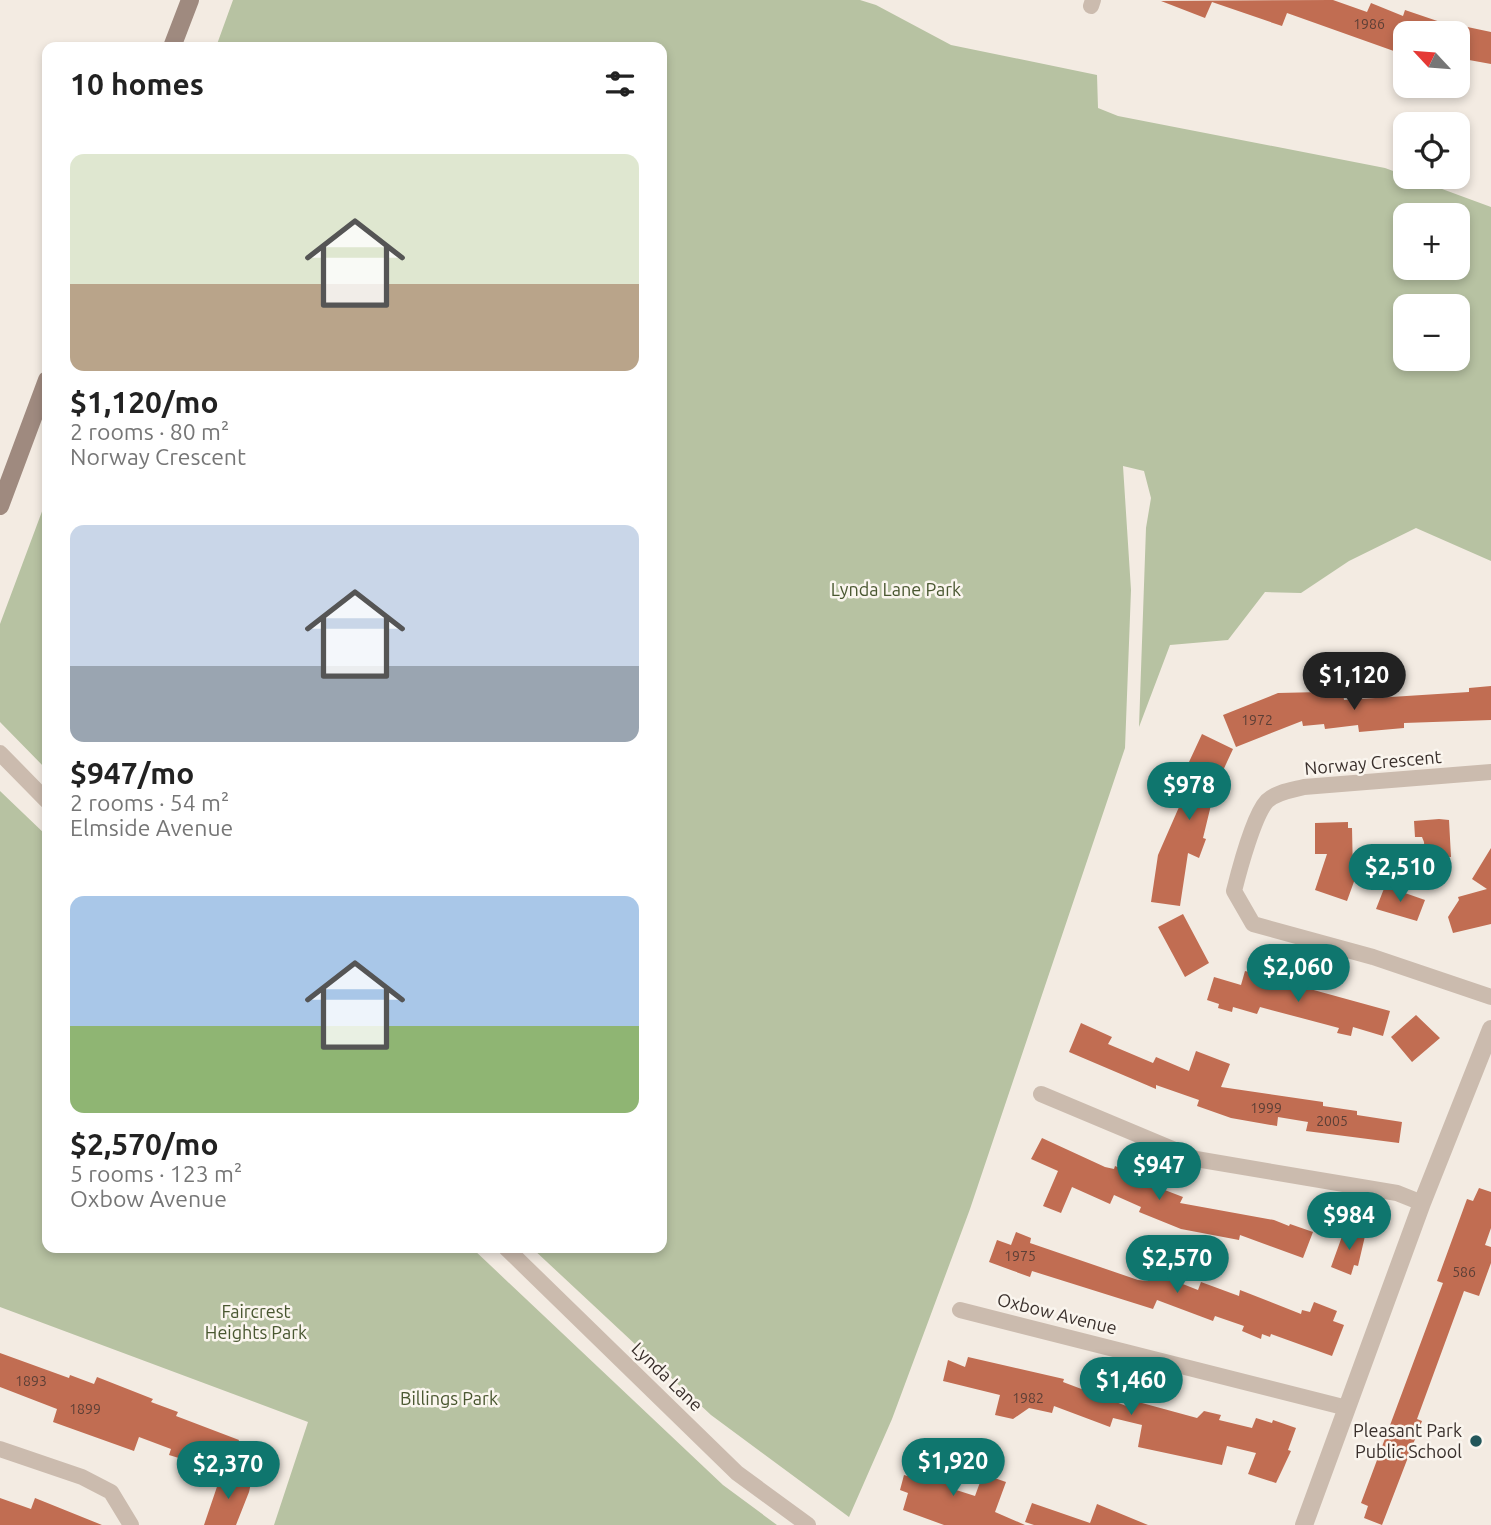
<!DOCTYPE html>
<meta charset="utf-8">
<style>
body{margin:0;font-family:Ubuntu,sans-serif;background:#f6f6f6;color:#222;height:100vh;display:flex;flex-direction:column;font-size:26px;white-space:nowrap}
*{box-sizing:border-box;margin:0}
p{font-size:23px;color:#767676}
.icon{flex:none;width:38px;height:38px;fill:none;stroke:currentColor;stroke-width:2;stroke-linecap:round;stroke-linejoin:round}
.map{position:relative;flex:1;overflow:hidden}
.sheet{position:absolute;left:42px;top:42px;width:625px;height:1211px;display:flex;flex-direction:column;background:#fff;border-radius:14px;box-shadow:0 4px 10px #0003}
.sheet>*{flex:none}
.needle{width:46px;rotate:296deg}
.tools{position:absolute;left:1393px;top:21px;display:grid;gap:14px}
.tools a{display:grid;place-items:center;width:77px;height:77px;border-radius:14px;background:#fff;box-shadow:0 4px 10px #0003;font-size:35px}
.price{position:absolute;translate:-50% -60px;padding:0 16px;border-radius:24px;background:#0f766e;color:#fff;font-size:23px;line-height:46px;filter:drop-shadow(0 2px 4px #0008)}
.price::after{content:'';position:absolute;left:50%;top:42px;width:21px;height:16px;margin-left:-10px;background:inherit;clip-path:polygon(0 0,100% 0,50% 100%)}
.price.on{background:#222;color:#fff}
ul{padding:0;list-style:none}
li{display:grid;align-content:center;gap:14px;height:371px;padding:0 28px}
li span{display:grid;place-items:center;height:217px;border-radius:14px;color:#555}
li>.icon{margin-inline-start:auto}
span .icon{width:126px;height:126px;fill:#fffc;stroke-width:1}
li b{font-size:30px}
h2{display:flex;justify-content:space-between;align-items:center;height:84px;padding:0 28px;font-size:30px}
.map>svg:first-child{display:block}
.green{fill:#b7c2a2;fill-rule:evenodd}
.building{fill:#c16d52}
.lines{fill:none;stroke-linecap:round;stroke-linejoin:round}
.minor{stroke:#cbbbae;stroke-width:16}
.tertiary{stroke:#cbbbae;stroke-width:18}
.secondary{stroke:#9f8a7f;stroke-width:18}
.poi-dot{fill:#22565a;stroke:#faf5ee;stroke-width:2.5}
.labels{text-anchor:middle;stroke-width:5;stroke-linejoin:round;paint-order:stroke}
.number-label{font-size:14px;fill:#5c3f36}
.park-label{font-size:18px;fill:#495730;stroke:#faf5ee}
.street-label{font-size:18px;fill:#3a302c;stroke:#faf5ee}
.poi-label{font-size:18px;fill:#3a302c;stroke:#faf5ee;text-anchor:end}
</style>
<div class="map">
<svg width="1491" height="1525" viewBox="0 0 1491 1525">
<rect width="100%" height="100%" fill="#f3ebe2"/>
<!-- green -->
<path class="green" d="M 233,0 L 860,0 L 876,5 L 951,45 L 1097,75 L 1098,108 L 1118,116 L 1385,168 L 1491,207 L 1491,561 L 1416,528 L 1349,561 L 1301,593 L 1265,592 L 1228,640 L 1170,645 L 1139,727 L 1146,528 L 1151,498 L 1144,471 L 1123,466 L 1131,590 L 1125,748 L 970,1209 L 892,1419 L 849,1517 L 711,1415 L 532,1248 L 662,1248 L 662,47 L 216,47 ZM 1405,215 L 1458,215 L 1458,268 L 1405,268 ZM 1405,306 L 1458,306 L 1458,359 L 1405,359 Z
M 47,498 L 47,770 L 0,722 L 0,624 Z
M 0,791 L 47,836 L 47,1248 L 472,1248 L 723,1485 L 777,1525 L 274,1525 L 308,1422 L 0,1307 Z"/>
<!-- building -->
<path class="building" d="M 1333,0 L 1367,12 L 1371,3 L 1403,16 L 1405,10 L 1458,28 L 1458,25 L 1491,32 L 1491,64 L 1458,58 L 1458,33 L 1405,33 L 1405,55 L 1287,13 L 1282,26 L 1212,2 L 1205,18 L 1161,1 Z
M 1342,686 L 1344,700 L 1469,692 L 1469,688 L 1491,686 L 1491,720 L 1404,723 L 1404,728 L 1359,732 L 1358,725 L 1325,729 L 1324,724 L 1303,726 L 1302,721 L 1236,747 L 1223,715 L 1278,693 L 1321,692 L 1321,688 Z
M 1202,734 L 1233,749 L 1208,803 L 1211,805 L 1203,838 L 1206,839 L 1199,858 L 1188,853 L 1180,906 L 1151,902 L 1158,855 L 1197,766 L 1189,762 Z
M 1439,819 L 1449,820 L 1451,857 L 1425,859 L 1424,842 L 1422,837 L 1415,837 L 1414,821 Z
M 1348,822 L 1348,828 L 1352,828 L 1353,875 L 1356,876 L 1347,901 L 1315,890 L 1327,854 L 1315,854 L 1315,823 Z
M 1491,848 L 1491,924 L 1453,933 L 1448,917 L 1459,900 L 1458,897 L 1487,889 L 1472,879 Z
M 1385,886 L 1425,900 L 1417,921 L 1376,909 Z
M 1183,914 L 1209,963 L 1185,977 L 1158,927 Z
M 1245,971 L 1390,1011 L 1383,1036 L 1353,1027 L 1351,1036 L 1337,1033 L 1339,1028 L 1260,1007 L 1257,1014 L 1233,1007 L 1232,1012 L 1218,1008 L 1219,1004 L 1207,1000 L 1214,977 L 1241,985 Z
M 1416,1015 L 1440,1038 L 1412,1062 L 1391,1037 Z
M 1081,1023 L 1112,1037 L 1108,1044 L 1153,1063 L 1156,1057 L 1189,1071 L 1196,1051 L 1230,1064 L 1221,1087 L 1323,1102 L 1323,1106 L 1357,1111 L 1357,1115 L 1402,1122 L 1399,1143 L 1306,1131 L 1308,1122 L 1278,1117 L 1277,1126 L 1231,1118 L 1197,1106 L 1199,1100 L 1156,1085 L 1156,1089 L 1069,1052 Z
M 1042,1138 L 1105,1167 L 1114,1169 L 1115,1166 L 1138,1176 L 1136,1179 L 1183,1197 L 1180,1203 L 1274,1220 L 1289,1226 L 1290,1224 L 1313,1232 L 1303,1258 L 1240,1235 L 1239,1240 L 1181,1229 L 1139,1212 L 1141,1207 L 1114,1195 L 1110,1204 L 1072,1187 L 1061,1213 L 1043,1206 L 1058,1171 L 1031,1159 Z
M 1479,1188 L 1491,1192 L 1491,1228 L 1485,1245 L 1491,1247 L 1491,1263 L 1479,1296 L 1464,1291 L 1417,1419 L 1422,1421 L 1382,1525 L 1364,1518 L 1368,1506 L 1361,1503 L 1443,1283 L 1437,1281 L 1467,1199 L 1473,1201 Z
M 1345,1228 L 1365,1236 L 1358,1266 L 1354,1265 L 1351,1275 L 1331,1267 Z
M 1016,1232 L 1031,1238 L 1030,1243 L 1138,1280 L 1148,1281 L 1154,1264 L 1173,1271 L 1170,1279 L 1198,1290 L 1201,1282 L 1239,1296 L 1240,1290 L 1301,1314 L 1302,1310 L 1310,1312 L 1314,1302 L 1337,1311 L 1333,1321 L 1344,1325 L 1332,1356 L 1271,1334 L 1270,1337 L 1262,1334 L 1261,1339 L 1242,1331 L 1244,1326 L 1215,1316 L 1213,1321 L 1157,1300 L 1153,1309 L 1032,1271 L 1030,1277 L 989,1262 L 997,1240 L 1011,1245 Z
M 0,1353 L 69,1378 L 70,1375 L 94,1384 L 97,1377 L 153,1399 L 151,1402 L 178,1412 L 176,1416 L 239,1440 L 238,1443 L 242,1444 L 231,1474 L 169,1455 L 171,1449 L 139,1437 L 134,1451 L 53,1422 L 57,1409 L 0,1387 Z
M 968,1357 L 1064,1379 L 1063,1382 L 1129,1407 L 1131,1400 L 1197,1418 L 1204,1411 L 1221,1415 L 1219,1420 L 1252,1428 L 1256,1418 L 1272,1423 L 1273,1420 L 1296,1428 L 1288,1450 L 1291,1451 L 1276,1483 L 1248,1474 L 1256,1453 L 1227,1446 L 1222,1465 L 1138,1447 L 1142,1425 L 1113,1418 L 1110,1427 L 1054,1406 L 1052,1413 L 1029,1408 L 1013,1419 L 995,1415 L 1000,1395 L 943,1381 L 948,1360 L 965,1367 Z
M 929,1457 L 956,1465 L 950,1488 L 975,1496 L 983,1474 L 1006,1482 L 995,1512 L 1025,1525 L 944,1525 L 903,1510 L 908,1493 L 900,1490 L 904,1475 L 922,1480 Z
M 222,1472 L 251,1483 L 249,1492 L 236,1525 L 204,1525 Z
M 0,1498 L 31,1509 L 35,1498 L 102,1525 L 0,1525 Z
M 1032,1503 L 1090,1523 L 1097,1504 L 1148,1525 L 1034,1525 L 1025,1522 Z"/>
<g class="lines">
<!-- minor -->
<path class="minor" d="M 1091,6 L 1093,0
M 0,753 L 47,801
M 1491,772 L 1304,787 C 1292,790 1276,792 1267,801 C 1254,815 1239,871 1234,891 L 1253,924 L 1373,957 L 1491,997
M 1041,1094 L 1196,1159 L 1397,1193 L 1422,1203
M 506,1248 L 737,1473 L 808,1525
M 960,1310 L 1347,1408
M 0,1449 L 82,1477 L 111,1492 L 131,1525"/>
<!-- tertiary -->
<path class="tertiary" d="M 1304,1525 L 1422,1203 L 1491,1029"/>
<!-- secondary -->
<path class="secondary" d="M 172,47 L 190,0
M 0,506 L 47,380"/>
</g>
<!-- markers -->
<circle class="poi-dot" cx="1476" cy="1441" r="7"/>
<g class="labels">
<!-- number labels -->
<g class="number-label">
<text x="1369" y="29">1986</text>
<text x="1257" y="725">1972</text>
<text x="1266" y="1113">1999</text>
<text x="1332" y="1126">2005</text>
<text x="1020" y="1261">1975</text>
<text x="1464" y="1277">586</text>
<text x="31" y="1386">1893</text>
<text x="1028" y="1403">1982</text>
<text x="85" y="1414">1899</text>
</g>
<!-- park labels -->
<g class="park-label">
<text x="896" y="596">Lynda Lane Park</text>
<text x="256" y="1318">Faircrest<tspan x="256" dy="21">Heights Park</tspan></text>
<text x="449" y="1405">Billings Park</text>
</g>
<!-- street labels -->
<g class="street-label">
<text transform="translate(1373 763) rotate(-5)" y="6">Norway Crescent</text>
<text transform="translate(1057 1314) rotate(14)" y="6">Oxbow Avenue</text>
<text transform="translate(667 1377) rotate(44)" y="6">Lynda Lane</text>
</g>
<!-- poi labels -->
<g class="poi-label">
<text x="1462" y="1437">Pleasant Park<tspan x="1462" dy="21">Public School</tspan></text>
</g>
</g>
</svg>
<div class="tools">
<a><svg class="needle" viewBox="-14 -14 28 28"><path d="M0-13l5 13h-10z" fill="#e53935"/><path d="M0 13l5-13h-10z" fill="#767676"/></svg></a>
<a><svg class="icon" aria-label="locate" viewBox="0 0 24 24"><circle cx="12" cy="12" r="6"/><path d="M12 2v4M12 18v4M2 12h4M18 12h4"/></svg></a>
<a>+</a>
<a>−</a>
</div>
<b class="price on" style="left:1354px;top:712px">$1,120</b>
<b class="price" style="left:1189px;top:822px">$978</b>
<b class="price" style="left:1400px;top:904px">$2,510</b>
<b class="price" style="left:1298px;top:1004px">$2,060</b>
<b class="price" style="left:1159px;top:1202px">$947</b>
<b class="price" style="left:1349px;top:1252px">$984</b>
<b class="price" style="left:1177px;top:1295px">$2,570</b>
<b class="price" style="left:1131px;top:1417px">$1,460</b>
<b class="price" style="left:953px;top:1498px">$1,920</b>
<b class="price" style="left:228px;top:1501px">$2,370</b>
<section class="sheet">
<h2>10 homes<svg class="icon" aria-label="filters" viewBox="0 0 24 24"><path d="M4 7h16M4 17h16"/><circle cx="9" cy="7" r="2"/><circle cx="15" cy="17" r="2"/></svg></h2>
<ul>
<li><span style="background:linear-gradient(#dfe7d0 60%,#b9a48a 0)"><svg class="icon" aria-label="home" viewBox="0 0 24 24"><path d="M3 11l9-7 9 7M6 9v11h12V9"/></svg></span><div><b>$1,120/mo</b><p>2 rooms · 80 m²</p><p>Norway Crescent</p></div></li>
<li><span style="background:linear-gradient(#c9d6e8 65%,#9aa5b1 0)"><svg class="icon" aria-label="home" viewBox="0 0 24 24"><path d="M3 11l9-7 9 7M6 9v11h12V9"/></svg></span><div><b>$947/mo</b><p>2 rooms · 54 m²</p><p>Elmside Avenue</p></div></li>
<li><span style="background:linear-gradient(#a9c7e8 60%,#8fb573 0)"><svg class="icon" aria-label="home" viewBox="0 0 24 24"><path d="M3 11l9-7 9 7M6 9v11h12V9"/></svg></span><div><b>$2,570/mo</b><p>5 rooms · 123 m²</p><p>Oxbow Avenue</p></div></li>
</ul>
</section>
</div>
